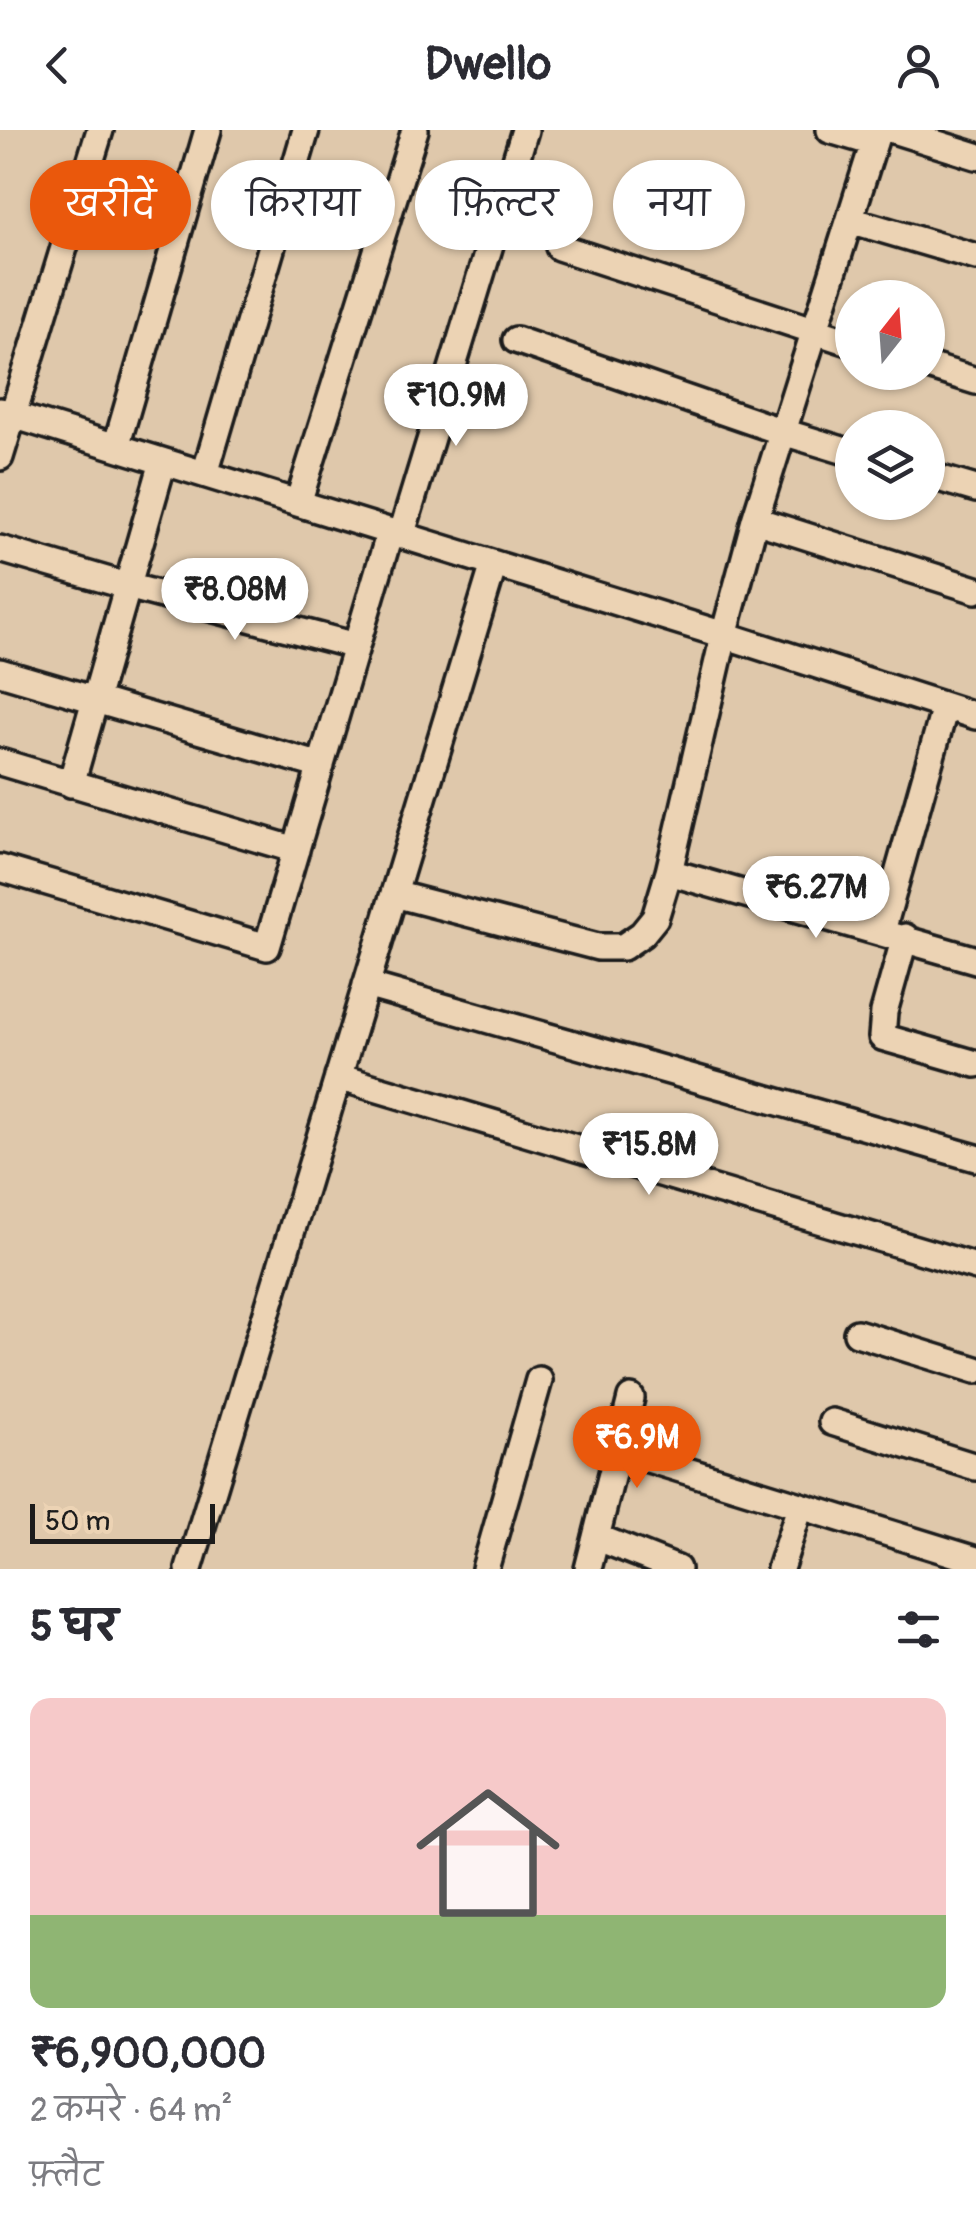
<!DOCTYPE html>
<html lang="hi">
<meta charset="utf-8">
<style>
body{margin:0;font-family:Pangolin,"Playpen Sans Deva",sans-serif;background:#f7f7f7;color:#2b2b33;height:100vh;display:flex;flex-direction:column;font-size:38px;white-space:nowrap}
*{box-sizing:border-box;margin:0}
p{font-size:32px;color:#7c7c81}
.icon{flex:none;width:55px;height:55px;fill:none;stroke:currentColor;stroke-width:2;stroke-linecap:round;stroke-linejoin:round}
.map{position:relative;height:1439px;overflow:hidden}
.sheet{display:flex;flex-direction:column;background:#fff;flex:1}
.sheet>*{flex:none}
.banner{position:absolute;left:30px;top:30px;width:918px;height:90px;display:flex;gap:20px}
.needle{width:65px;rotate:17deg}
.buttons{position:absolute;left:835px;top:150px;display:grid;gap:20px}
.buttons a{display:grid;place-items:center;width:110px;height:110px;border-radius:50%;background:#fff;box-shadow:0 2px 8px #0004;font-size:50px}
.scale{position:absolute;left:30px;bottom:25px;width:185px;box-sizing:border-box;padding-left:10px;border:5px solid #1c1c1c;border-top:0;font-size:28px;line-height:35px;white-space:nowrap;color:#1c1c1c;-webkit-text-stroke:8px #ecd3b4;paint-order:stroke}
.price{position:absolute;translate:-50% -85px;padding:0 22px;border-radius:35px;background:#fff;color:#222;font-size:32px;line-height:65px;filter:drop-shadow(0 2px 5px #0008)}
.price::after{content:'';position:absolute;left:50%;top:60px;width:30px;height:22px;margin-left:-15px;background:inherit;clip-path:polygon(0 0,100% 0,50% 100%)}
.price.current{background:#ea580c;color:#fff}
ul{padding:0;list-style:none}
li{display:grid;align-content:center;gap:20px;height:530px;padding:0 30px}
li span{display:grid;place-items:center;height:310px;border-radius:20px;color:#555}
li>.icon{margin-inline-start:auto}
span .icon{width:180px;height:180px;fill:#fffc;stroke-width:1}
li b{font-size:42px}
h2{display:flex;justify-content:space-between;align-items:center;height:120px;padding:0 30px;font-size:42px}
.pill{padding:0 35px;border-radius:45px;background:#fff;box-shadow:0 2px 8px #0004;font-size:35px;line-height:90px}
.pill.current{background:#ea580c;color:#fff}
header{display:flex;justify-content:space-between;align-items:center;height:130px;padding:0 30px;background:#fff;font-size:45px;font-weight:800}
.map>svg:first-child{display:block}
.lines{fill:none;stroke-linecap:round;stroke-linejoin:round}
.minor-casing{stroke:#1c1c1c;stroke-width:32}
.minor{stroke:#ecd3b4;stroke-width:25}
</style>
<header><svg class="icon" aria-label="back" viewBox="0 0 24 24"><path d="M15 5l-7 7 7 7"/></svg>Dwello<svg class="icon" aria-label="person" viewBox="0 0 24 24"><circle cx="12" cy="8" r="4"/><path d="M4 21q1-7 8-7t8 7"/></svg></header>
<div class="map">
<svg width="976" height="1439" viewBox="0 0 976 1439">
<rect width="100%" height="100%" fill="#dfc8ab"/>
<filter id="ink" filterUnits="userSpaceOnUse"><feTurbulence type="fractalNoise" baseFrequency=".01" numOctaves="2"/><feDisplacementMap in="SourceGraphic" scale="20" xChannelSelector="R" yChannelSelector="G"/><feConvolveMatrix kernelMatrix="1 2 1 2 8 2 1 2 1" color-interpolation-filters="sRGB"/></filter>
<g filter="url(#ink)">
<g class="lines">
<!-- minor casing -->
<g class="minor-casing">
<path id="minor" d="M 830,0 L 874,13
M 893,0 L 976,26
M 850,90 L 976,127
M 559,117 L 852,213
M 516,210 L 783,302 L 852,323
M 928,236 L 976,251
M 0,281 L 724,505 L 976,586
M 116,317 L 208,0
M 0,327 L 100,0
M 205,344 L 306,0
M 928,345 L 976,359
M 298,373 L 415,0
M 755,390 L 976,460
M 401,406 L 525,0
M 0,419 L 127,456 L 356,516
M 0,542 L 321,636
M 0,632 L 296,720
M 71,654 L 163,332
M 0,738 L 267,817 L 390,402
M 669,742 L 976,830
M 394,764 L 598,817 L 623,817 L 642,804 L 655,788 L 669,742 L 724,505 L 755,390 L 878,0
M 882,801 L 945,577
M 905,807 L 884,882 L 882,907 L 976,934
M 366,855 L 976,1028
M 338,947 L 976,1137
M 857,1203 L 976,1240
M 832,1292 L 976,1337
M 619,1320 L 976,1430
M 596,1407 L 677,1439
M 189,1439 L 494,434
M 485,1439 L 539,1250
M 588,1439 L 631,1268
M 780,1439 L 800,1377"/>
</g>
<!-- minor -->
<use href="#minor" class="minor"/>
</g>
</g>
</svg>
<div class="buttons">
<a><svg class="needle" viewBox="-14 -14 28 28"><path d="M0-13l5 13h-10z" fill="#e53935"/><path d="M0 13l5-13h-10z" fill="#7c7c81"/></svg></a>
<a><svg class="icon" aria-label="layers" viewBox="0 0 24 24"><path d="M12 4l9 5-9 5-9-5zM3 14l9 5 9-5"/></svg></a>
</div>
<div class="scale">50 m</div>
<b class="price" style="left:456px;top:319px">₹10.9M</b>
<b class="price" style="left:235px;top:513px">₹8.08M</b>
<b class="price" style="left:816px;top:811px">₹6.27M</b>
<b class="price" style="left:649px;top:1068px">₹15.8M</b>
<b class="price current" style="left:637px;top:1361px">₹6.9M</b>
<div class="banner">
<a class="pill current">खरीदें</a>
<a class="pill">किराया</a>
<a class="pill">फ़िल्टर</a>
<a class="pill">नया</a>
</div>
</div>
<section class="sheet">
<h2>5 घर<svg class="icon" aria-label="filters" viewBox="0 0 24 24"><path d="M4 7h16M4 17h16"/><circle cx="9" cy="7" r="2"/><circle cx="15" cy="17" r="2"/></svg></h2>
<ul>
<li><span style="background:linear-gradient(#f6c9c9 70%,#8fb573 0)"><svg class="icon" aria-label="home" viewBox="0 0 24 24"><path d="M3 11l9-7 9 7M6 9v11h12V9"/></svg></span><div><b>₹6,900,000</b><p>2 कमरे · 64 m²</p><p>फ़्लैट</p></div></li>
</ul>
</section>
